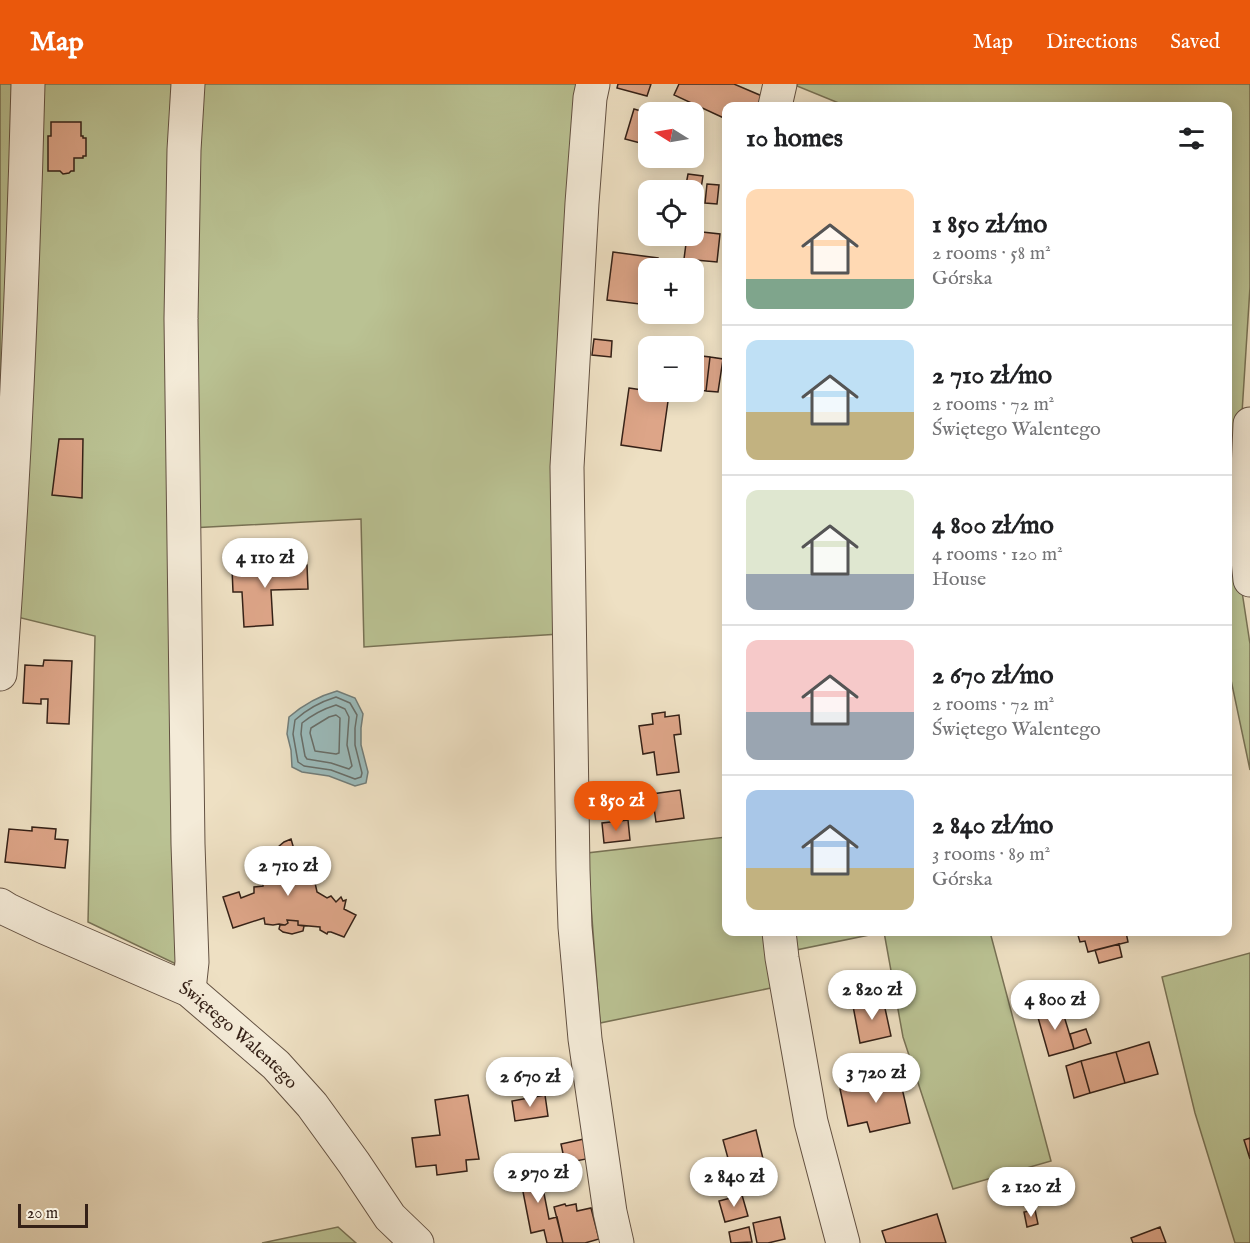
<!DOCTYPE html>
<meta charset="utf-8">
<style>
body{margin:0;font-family:"IM FELL English",serif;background:#f6f6f6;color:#202124;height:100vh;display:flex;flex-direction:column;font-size:22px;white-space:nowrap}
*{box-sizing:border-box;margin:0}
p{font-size:20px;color:#757577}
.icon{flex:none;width:33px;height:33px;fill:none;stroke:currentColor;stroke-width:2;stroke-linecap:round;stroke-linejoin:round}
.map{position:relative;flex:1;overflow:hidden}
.side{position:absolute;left:722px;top:18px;width:510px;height:834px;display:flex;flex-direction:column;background:#fff;border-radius:12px;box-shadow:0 3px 15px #0003}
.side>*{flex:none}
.needle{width:39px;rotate:281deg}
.controls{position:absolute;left:638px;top:18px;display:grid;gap:12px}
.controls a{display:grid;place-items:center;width:66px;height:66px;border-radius:12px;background:#fff;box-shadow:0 3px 15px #0003;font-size:30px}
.scale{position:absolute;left:18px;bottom:15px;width:70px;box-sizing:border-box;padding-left:6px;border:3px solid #352117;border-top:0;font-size:16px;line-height:21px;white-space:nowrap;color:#352117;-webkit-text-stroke:4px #f4ebd8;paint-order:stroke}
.price{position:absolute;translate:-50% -51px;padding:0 14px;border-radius:21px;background:#fff;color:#222;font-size:20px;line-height:39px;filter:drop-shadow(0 2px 3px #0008)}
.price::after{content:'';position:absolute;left:50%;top:36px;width:18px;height:14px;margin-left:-9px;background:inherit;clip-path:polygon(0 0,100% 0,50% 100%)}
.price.on{background:#ea580c;color:#fff}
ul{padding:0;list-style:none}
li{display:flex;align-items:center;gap:18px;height:150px;padding:0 24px}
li+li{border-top:2px solid #e0e0e0}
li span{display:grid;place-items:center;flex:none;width:168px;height:120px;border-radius:12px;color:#555}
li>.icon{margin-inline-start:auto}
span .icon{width:72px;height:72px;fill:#fffc;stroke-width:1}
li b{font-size:26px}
h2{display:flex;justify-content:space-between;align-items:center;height:72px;padding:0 24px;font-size:26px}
header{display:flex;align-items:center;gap:36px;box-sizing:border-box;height:84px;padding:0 30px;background:#ea580c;color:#fff}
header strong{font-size:28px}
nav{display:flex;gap:33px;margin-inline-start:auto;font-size:21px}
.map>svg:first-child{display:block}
.green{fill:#bac293;stroke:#787255;stroke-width:1.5}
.water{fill:#9bbbbb;stroke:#727d79;stroke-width:1.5}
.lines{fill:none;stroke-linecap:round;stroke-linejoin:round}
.shore{stroke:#686e69;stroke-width:1.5}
.building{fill:#dda588;stroke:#352117;stroke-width:1.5}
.minor-casing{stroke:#635142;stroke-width:35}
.minor{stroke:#f4ebd8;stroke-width:33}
.labels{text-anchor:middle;stroke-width:4.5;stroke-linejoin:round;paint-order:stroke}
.street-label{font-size:18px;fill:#352117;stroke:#f4ebd8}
</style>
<header>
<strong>Map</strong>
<nav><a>Map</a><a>Directions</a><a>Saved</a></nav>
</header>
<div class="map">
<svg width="1250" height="1159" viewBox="0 0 1250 1159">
<rect width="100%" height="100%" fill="#eee0c3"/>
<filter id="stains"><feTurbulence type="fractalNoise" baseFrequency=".00333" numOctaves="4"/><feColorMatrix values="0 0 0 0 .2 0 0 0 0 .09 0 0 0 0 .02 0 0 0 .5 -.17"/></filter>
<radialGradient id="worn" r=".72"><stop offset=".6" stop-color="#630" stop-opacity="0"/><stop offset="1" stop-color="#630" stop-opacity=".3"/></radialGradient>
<!-- green -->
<path class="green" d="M 0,0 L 588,0 L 560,550 L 461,556 L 364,563 L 361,435 L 190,444 L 197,890 L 88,838 L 95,552 L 13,532 L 0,354 Z
M 797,0 L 1250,0 L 1250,203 L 1234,455 L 1250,560 L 1250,686 L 1227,577 L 1227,22 L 846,22 L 797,2 Z
M 726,753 L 726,848 L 769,848 L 776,903 L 600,939 L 587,769 Z
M 794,848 L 990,848 L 1051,1077 L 953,1105 L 903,953 L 884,848 L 796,866 Z
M 1250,869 L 1250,1159 L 1235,1159 L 1195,1029 L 1162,893 Z
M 338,1143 L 356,1159 L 262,1159 Z"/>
<!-- water -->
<path class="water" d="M 337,607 L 355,614 L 363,630 L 361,644 L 361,661 L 368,688 L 366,699 L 355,702 L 329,692 L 302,688 L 292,683 L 291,666 L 287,650 L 289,633 C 304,620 319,612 337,607 Z"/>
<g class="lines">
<!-- shore -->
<path class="shore" d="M 336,613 L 350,619 L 357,631 L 355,644 L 355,661 L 362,689 L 361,693 L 355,695 L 331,686 L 304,682 L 298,678 L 293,650 L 295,636 C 307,625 320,618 336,613 Z
M 336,621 L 345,625 L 349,633 L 347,661 L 352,682 L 349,685 L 331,679 L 307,675 L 305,672 L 301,650 L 302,639 C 312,631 323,625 336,621 Z
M 336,631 L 340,634 L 339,669 L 336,670 L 315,667 L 310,649 L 311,644 L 329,633 Z"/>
</g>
<!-- building -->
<path class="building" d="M 618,0 L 651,0 L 647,12 L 617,4 Z
M 679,0 L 734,0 L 762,12 L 757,22 L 726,22 L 726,35 L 674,11 Z
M 634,25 L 648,29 L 648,61 L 625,55 Z
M 51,38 L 81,38 L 81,52 L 83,52 L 83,54 L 86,54 L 86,72 L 83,72 L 83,74 L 74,74 L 74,87 L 71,87 L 69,89 L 63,90 L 60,87 L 48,87 L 48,52 L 51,52 Z
M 688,90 L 703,92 L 700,111 L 693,110 L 693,106 L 685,106 Z
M 707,100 L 719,101 L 717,120 L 705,119 Z
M 693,147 L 720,150 L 717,178 L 684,175 L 687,152 L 693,152 Z
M 613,168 L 658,174 L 657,184 L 648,184 L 648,221 L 607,216 Z
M 594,255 L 612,257 L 611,273 L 592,271 Z
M 693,271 L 710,273 L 706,307 L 693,305 Z
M 710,273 L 723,275 L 718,308 L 706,307 Z
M 629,304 L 669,310 L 661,367 L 621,361 Z
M 59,355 L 83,355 L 82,414 L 52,411 Z
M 307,481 L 308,505 L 271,506 L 273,541 L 244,543 L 242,508 L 233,508 L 232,484 Z
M 44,576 L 72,577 L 69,640 L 47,639 L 48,615 L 41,615 L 41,620 L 23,619 L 25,581 L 43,582 Z
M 665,628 L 665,633 L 679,631 L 681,650 L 674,651 L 679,688 L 657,691 L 654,668 L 643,670 L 639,642 L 653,640 L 652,630 Z
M 680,706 L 684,734 L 656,738 L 652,710 Z
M 628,736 L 630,756 L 604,759 L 602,739 Z
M 32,743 L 56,745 L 55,755 L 68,756 L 65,784 L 5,778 L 9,745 L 32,747 Z
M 291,755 L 298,779 L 295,780 L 297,786 L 303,786 L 308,789 L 314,794 L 317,808 L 327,814 L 331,812 L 336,818 L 341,813 L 343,817 L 346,816 L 344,825 L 356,831 L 344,853 L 331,848 L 328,848 L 327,850 L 320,846 L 320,843 L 298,841 L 298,837 L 287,836 L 288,839 L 285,841 L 279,840 L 273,841 L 265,840 L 264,834 L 233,844 L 223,813 L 239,808 L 241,814 L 254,809 L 254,803 L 263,802 L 264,773 L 257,773 L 255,767 L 268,763 L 278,763 L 284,758 Z
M 287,836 L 298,837 L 298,841 L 304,842 L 303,847 L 292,850 L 283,848 L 279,845 L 280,841 L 285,841 L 288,839 Z
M 1077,848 L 1126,848 L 1128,858 L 1088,868 L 1085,857 L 1080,858 Z
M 1119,860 L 1122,873 L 1099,879 L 1095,866 Z
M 1054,909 L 1056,918 L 1046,919 L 1045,910 Z
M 883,915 L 891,952 L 860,959 L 853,922 Z
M 1061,922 L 1074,965 L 1049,972 L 1037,930 Z
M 1086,945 L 1091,959 L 1074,965 L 1070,950 Z
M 1149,958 L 1158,990 L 1125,999 L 1116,968 Z
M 1116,968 L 1125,999 L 1090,1009 L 1081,977 Z
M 1081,977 L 1090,1009 L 1074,1014 L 1066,982 Z
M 899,991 L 910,1039 L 870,1048 L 867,1038 L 848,1042 L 840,1005 Z
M 468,1011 L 479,1075 L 466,1076 L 467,1087 L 437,1091 L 436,1081 L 416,1083 L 412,1054 L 440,1051 L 435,1016 Z
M 545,1011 L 548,1032 L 515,1037 L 512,1017 Z
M 756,1046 L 767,1091 L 735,1100 L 723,1056 Z
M 593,1053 L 597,1073 L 565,1079 L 561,1060 Z
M 1250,1054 L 1250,1075 L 1244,1056 Z
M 538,1079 L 549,1135 L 557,1133 L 563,1159 L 547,1159 L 544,1146 L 531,1149 L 518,1082 Z
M 742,1111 L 748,1132 L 725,1138 L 719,1117 Z
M 565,1120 L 566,1122 L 576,1120 L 577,1127 L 591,1124 L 599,1155 L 585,1159 L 563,1159 L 554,1123 Z
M 1035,1126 L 1038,1140 L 1027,1143 L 1024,1128 Z
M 937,1130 L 946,1159 L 886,1159 L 882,1147 Z
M 780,1133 L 785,1155 L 768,1159 L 757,1159 L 753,1139 Z
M 749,1143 L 752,1158 L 731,1159 L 729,1148 Z
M 1160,1143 L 1166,1159 L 1133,1159 L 1131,1154 Z"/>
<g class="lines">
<!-- minor casing -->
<g class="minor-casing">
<g id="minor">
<path d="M 188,0 L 184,66 L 181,235 L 188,760 L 192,878 L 189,906"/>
<path d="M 593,0 L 590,14 L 582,119 L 567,383 L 573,786 L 575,843 L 585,955 L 610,1128 L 617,1159"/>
<path d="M 775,22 L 780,0"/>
<path d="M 1250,340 C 1248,392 1244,445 1250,496"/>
<path d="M 0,590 C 14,394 23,197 28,0"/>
<path id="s1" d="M 0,821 L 8,826 L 44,843 L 189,906 L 276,981 L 312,1021 L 354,1079 L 390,1133 L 417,1159"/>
<path d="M 779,848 L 782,874 L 811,1038 L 843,1159"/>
</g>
</g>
<!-- minor -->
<use href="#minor" class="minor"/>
</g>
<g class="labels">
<!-- street labels -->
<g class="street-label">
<text dy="6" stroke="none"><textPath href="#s1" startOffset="274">Świętego Walentego</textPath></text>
</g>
</g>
<rect width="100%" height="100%" filter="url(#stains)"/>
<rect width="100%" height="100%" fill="url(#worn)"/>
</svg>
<div class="controls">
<a><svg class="needle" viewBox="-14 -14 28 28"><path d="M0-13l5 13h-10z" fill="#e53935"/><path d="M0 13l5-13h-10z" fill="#757577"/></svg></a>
<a><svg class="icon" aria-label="locate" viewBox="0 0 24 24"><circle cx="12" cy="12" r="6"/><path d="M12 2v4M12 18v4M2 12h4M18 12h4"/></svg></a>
<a>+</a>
<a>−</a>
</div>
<div class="scale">20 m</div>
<b class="price" style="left:265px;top:505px">4 110 zł</b>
<b class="price on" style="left:616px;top:748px">1 850 zł</b>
<b class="price" style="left:288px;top:813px">2 710 zł</b>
<b class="price" style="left:872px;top:937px">2 820 zł</b>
<b class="price" style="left:1055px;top:947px">4 800 zł</b>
<b class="price" style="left:876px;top:1020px">3 720 zł</b>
<b class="price" style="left:530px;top:1024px">2 670 zł</b>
<b class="price" style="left:538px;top:1120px">2 970 zł</b>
<b class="price" style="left:734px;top:1124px">2 840 zł</b>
<b class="price" style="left:1031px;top:1134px">2 120 zł</b>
<section class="side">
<h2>10 homes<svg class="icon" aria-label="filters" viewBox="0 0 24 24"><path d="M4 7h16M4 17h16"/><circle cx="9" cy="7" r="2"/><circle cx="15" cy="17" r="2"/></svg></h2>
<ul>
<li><span style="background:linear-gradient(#ffd9b3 75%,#7fa58c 0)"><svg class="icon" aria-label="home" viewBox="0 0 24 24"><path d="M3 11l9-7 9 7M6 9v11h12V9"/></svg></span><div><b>1 850 zł/mo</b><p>2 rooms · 58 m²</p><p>Górska</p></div></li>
<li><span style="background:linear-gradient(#bfe0f5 60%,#c2b280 0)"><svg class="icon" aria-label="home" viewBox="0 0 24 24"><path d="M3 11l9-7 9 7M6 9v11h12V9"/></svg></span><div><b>2 710 zł/mo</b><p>2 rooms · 72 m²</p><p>Świętego Walentego</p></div></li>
<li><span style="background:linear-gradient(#dfe7d0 70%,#9aa5b1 0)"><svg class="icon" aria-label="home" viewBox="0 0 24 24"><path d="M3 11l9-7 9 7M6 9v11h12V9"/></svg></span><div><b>4 800 zł/mo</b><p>4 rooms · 120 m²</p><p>House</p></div></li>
<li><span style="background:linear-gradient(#f6c9c9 60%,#9aa5b1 0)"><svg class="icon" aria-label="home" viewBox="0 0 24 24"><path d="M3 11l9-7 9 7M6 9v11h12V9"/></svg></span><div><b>2 670 zł/mo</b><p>2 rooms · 72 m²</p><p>Świętego Walentego</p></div></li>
<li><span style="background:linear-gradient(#a9c7e8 65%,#c2b280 0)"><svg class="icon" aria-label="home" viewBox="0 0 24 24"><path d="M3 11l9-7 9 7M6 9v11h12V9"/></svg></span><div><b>2 840 zł/mo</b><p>3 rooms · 89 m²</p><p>Górska</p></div></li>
</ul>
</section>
</div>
